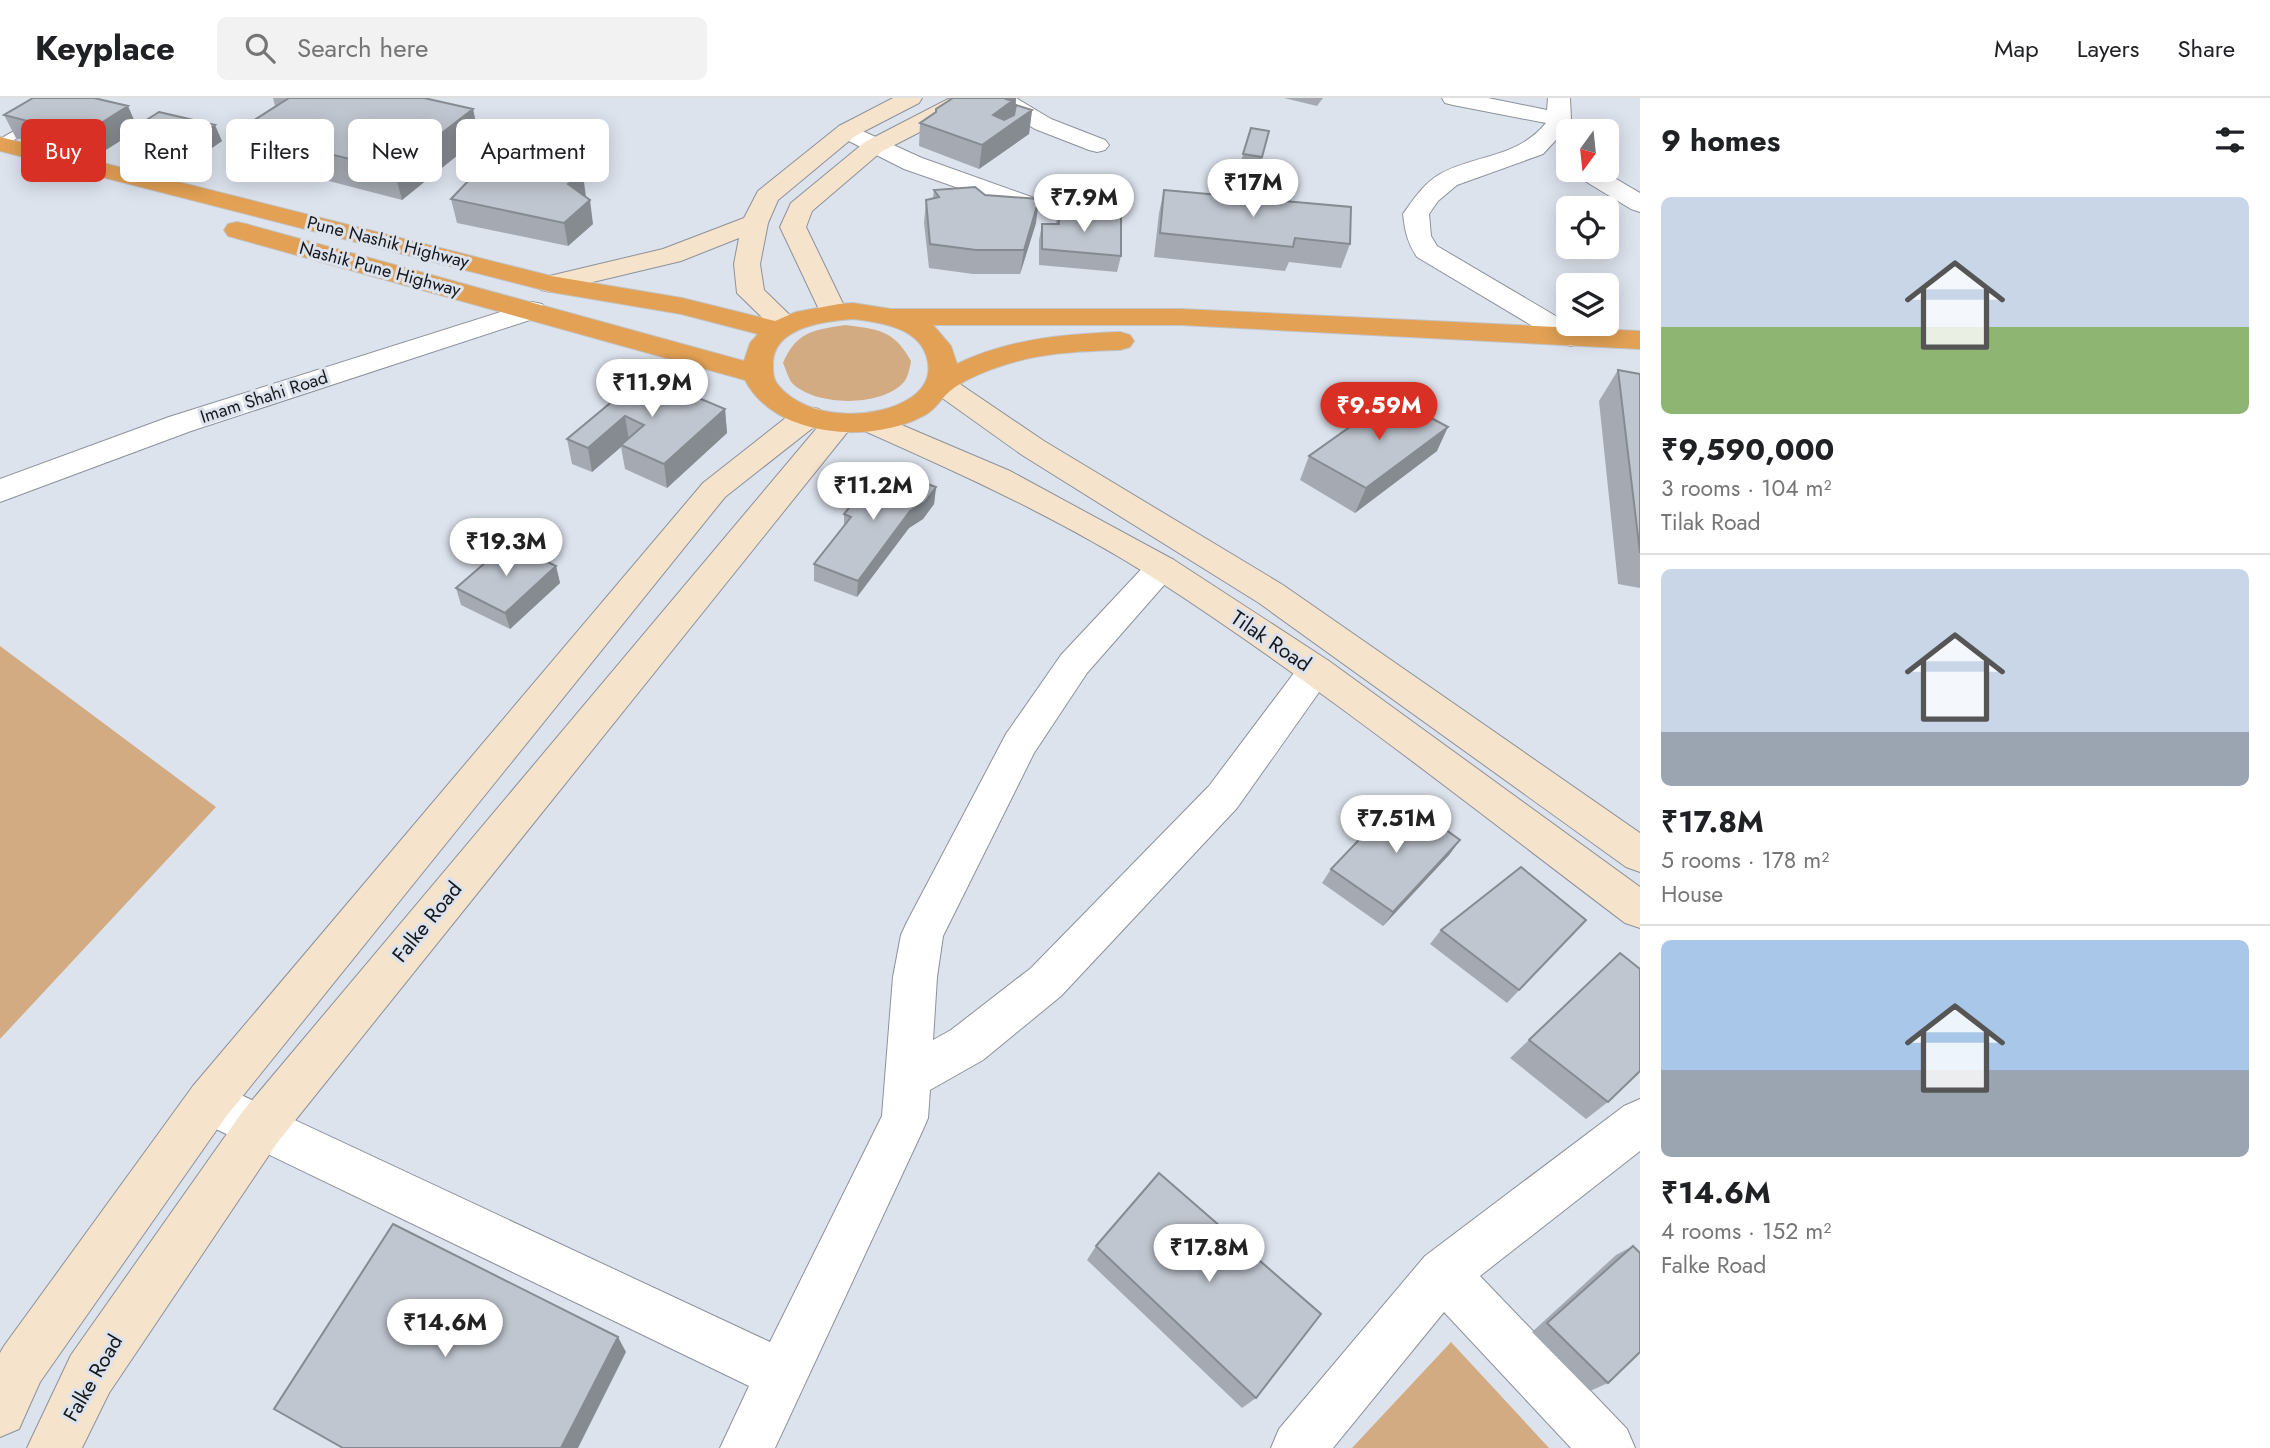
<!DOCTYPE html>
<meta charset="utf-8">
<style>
body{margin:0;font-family:Jost,sans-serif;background:#f2f2f2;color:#202124;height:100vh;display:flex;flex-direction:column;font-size:26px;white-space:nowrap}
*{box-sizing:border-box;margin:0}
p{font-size:23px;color:#757577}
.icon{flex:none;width:38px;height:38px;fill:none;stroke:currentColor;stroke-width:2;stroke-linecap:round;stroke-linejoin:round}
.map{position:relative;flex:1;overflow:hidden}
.drawer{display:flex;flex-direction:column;background:#fff;width:630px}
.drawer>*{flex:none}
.hud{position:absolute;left:21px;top:21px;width:665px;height:63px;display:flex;gap:14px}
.needle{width:46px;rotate:195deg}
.tools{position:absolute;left:1556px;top:21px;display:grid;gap:14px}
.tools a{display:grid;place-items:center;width:63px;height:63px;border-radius:10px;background:#fff;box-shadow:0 4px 18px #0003;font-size:35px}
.price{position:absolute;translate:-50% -60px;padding:0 16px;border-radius:24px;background:#fff;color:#222;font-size:23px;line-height:46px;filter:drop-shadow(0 2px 4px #0008)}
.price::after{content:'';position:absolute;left:50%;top:42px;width:21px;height:16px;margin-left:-10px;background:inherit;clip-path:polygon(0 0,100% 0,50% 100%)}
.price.selected{background:#d93025;color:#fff}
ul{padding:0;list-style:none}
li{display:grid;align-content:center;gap:14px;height:371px;padding:0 21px}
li+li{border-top:2px solid #e0e0e0}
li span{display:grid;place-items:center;height:217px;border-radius:10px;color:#555}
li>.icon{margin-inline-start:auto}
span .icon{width:126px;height:126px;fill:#fffc;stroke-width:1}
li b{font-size:30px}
h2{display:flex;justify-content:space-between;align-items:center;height:84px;padding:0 21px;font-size:30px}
.chip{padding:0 24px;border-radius:10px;background:#fff;box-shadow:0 4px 18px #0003;font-size:24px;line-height:63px}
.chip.selected{background:#d93025;color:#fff}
header{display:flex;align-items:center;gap:42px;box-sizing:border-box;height:98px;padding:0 35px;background:#fff;border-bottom:2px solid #e0e0e0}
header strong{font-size:33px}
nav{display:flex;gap:38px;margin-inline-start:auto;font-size:24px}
.search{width:490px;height:63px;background:#f2f2f2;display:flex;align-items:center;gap:18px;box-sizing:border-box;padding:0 24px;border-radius:10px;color:#757577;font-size:26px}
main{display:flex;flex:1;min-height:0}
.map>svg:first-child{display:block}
.green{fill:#d2ab82}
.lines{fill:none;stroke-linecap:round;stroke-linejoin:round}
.lane-casing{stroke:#8c919a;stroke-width:2}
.street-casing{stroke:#8c919a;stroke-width:2}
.secondary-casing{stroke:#8c919a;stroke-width:2}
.highway-casing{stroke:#c2c3c4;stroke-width:2}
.lane{fill:#fff;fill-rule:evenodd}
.street{fill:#fff;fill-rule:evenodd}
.secondary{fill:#f6e3cc;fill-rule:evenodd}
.highway{fill:#e2a155;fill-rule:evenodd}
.wall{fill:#a5aab2}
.shaded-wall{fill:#868b91}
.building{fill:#c0c6cf;stroke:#868b91;stroke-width:2}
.labels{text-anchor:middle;stroke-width:6;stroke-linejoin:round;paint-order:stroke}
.far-street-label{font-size:18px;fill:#16181b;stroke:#dde3ed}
.street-label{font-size:21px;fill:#16181b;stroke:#dde3ed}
</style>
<header>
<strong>Keyplace</strong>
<div class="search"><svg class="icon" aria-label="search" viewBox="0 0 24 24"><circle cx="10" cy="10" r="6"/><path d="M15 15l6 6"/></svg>Search here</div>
<nav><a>Map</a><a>Layers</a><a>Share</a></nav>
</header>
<main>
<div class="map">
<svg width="1640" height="1350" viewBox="0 0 1640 1350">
<rect width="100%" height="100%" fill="#dde3ed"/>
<!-- green -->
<path class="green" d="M 845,227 C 878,231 894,232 911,263 C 910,269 908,279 904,284 C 882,309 816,309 792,285 C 788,280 786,271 783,265 C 796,234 813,232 845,227 Z
M 0,548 L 216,709 L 0,941 Z
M 1451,1244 L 1549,1350 L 1352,1350 Z"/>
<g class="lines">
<!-- lane casing -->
<g class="lane-casing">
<path id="lane" d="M 72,0 L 87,0 L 0,50 L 0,41 Z"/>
</g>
<!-- street casing -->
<g class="street-casing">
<path id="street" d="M 989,0 L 1016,0 L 1051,21 L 1105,42 L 1109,47 L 1105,52 L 1097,54 L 1089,52 L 1035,31 L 992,5 Z
M 1442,0 L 1488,0 L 1547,12 L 1548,0 L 1570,0 L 1571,21 L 1568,29 L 1543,56 L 1457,87 L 1438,103 L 1429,116 L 1431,138 L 1437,148 L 1581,233 L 1585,239 L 1581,245 L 1571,248 L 1561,245 L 1417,159 C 1407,144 1405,133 1403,116 C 1413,102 1424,85 1440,76 C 1477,56 1516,61 1546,25 L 1453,7 L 1445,5 Z
M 847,26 L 922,60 L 1037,101 L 1041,106 L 1037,111 L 1028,114 L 1019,111 L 904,71 L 839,38 L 835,33 L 839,28 Z
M 1572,72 L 1601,72 L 1640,95 L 1640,114 L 1631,111 L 1575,77 Z
M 532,204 L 542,206 L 546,212 L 542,218 L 191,333 L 0,404 L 0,381 L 169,319 Z
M 1162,458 L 1174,462 L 1179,470 L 1087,575 L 1034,655 L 943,838 L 937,879 L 933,942 L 951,932 L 1031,870 L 1209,688 L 1303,563 L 1316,559 L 1329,563 L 1334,573 L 1237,710 L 1061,898 L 983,962 L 930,992 L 928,1020 L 921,1036 L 775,1350 L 720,1350 L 749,1288 L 193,1020 L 186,1004 L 193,988 L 209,982 L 770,1244 L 882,1018 L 893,879 L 901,837 L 907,824 L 1006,636 L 1061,557 L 1150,462 Z
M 1640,1001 L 1640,1053 L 1480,1178 L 1627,1331 L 1635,1350 L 1571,1350 L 1444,1214 L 1333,1350 L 1271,1350 L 1279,1331 L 1425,1158 L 1624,1008 Z"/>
</g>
<!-- secondary casing -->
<g class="secondary-casing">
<path id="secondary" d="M 893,0 L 922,0 L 919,5 L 855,38 L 778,102 L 768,125 L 760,166 L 764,192 L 800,227 L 796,233 L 786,235 L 776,233 L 737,195 L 734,166 L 739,140 L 681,163 L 551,194 L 541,192 L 537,186 L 541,180 L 663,151 L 744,120 L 758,93 L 839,28 Z
M 950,0 L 979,0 L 976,5 L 881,54 L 812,113 L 806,129 L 847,214 L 843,220 L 833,222 L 823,220 L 780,129 L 791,105 L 865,44 Z
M 941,277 L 951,280 L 1044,343 L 1283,487 L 1640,735 L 1640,774 L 1626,769 L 1259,505 L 1022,357 L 931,292 L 926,286 L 931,280 Z
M 808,309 L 819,311 L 823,318 L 819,325 L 725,399 L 225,1020 L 40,1284 L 19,1331 L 0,1339 L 0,1255 L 4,1248 L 193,988 L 703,385 L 797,311 Z
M 871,314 L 1010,373 L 1174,462 L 1329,563 L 1640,789 L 1640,830 L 1625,825 C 1469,707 1316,585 1152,479 C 1060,421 960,375 860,331 L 856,324 L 860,317 Z
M 838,315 L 849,318 L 853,325 L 849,332 L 277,1045 L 109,1295 L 82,1350 L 27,1350 L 71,1257 L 243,1013 L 827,318 Z"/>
</g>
<!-- highway casing -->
<g class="highway-casing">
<path id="highway" d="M 0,39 L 551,178 L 682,200 L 775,223 L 796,214 L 839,206 L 853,205 L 891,211 L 1181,211 L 1640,233 L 1640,251 L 1181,227 L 933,227 L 951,248 L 957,266 C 1008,241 1065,236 1120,234 L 1130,237 L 1134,243 L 1130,249 L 1120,252 C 1079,253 1037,255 998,269 C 983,274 962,283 950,293 C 940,301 936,312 923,318 C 871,346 775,340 745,282 L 228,138 L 224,132 L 228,126 L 237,124 L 246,126 L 744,263 L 750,245 L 758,236 L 681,216 L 551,194 L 0,53 ZM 853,221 C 878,224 917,229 926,257 C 932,274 927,288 912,299 C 877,323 807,323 778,287 C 773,281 773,274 773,267 C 772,229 825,223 853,221 Z"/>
</g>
<!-- lane -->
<use href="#lane" class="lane"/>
<!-- street -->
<use href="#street" class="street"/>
<!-- secondary -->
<use href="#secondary" class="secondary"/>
<!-- highway -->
<use href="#highway" class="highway"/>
</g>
<!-- wall -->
<path class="wall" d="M 273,0 L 424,0 L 473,11 L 479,40 L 402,102 L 248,62 L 237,33 L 275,8 Z
M 949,0 L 1016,0 L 1016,7 L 1032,12 L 1029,36 L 979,71 L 919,48 L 920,25 L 935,15 L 948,3 Z
M 1284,0 L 1323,0 L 1317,8 Z
M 4,17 L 136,28 L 222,43 L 183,70 L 125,56 L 120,43 L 93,60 L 16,40 Z
M 1251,30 L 1269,33 L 1260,67 L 1241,64 Z
M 557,47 L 559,62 L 593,126 L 568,148 L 457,125 L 451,101 Z
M 934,92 L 985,97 L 1036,125 L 1020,176 L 973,176 L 929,170 L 924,125 L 926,102 L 933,100 Z
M 1164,92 L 1350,146 L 1341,170 L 1289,164 L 1285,173 L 1154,159 L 1159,115 Z
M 1058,112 L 1121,158 L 1117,174 L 1039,167 L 1039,142 L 1042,126 L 1056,126 Z
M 1618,272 L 1640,276 L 1640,490 L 1618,486 L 1599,303 Z
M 644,277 L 725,311 L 727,335 L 667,390 L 625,371 L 621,349 L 592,374 L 572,366 L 567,341 Z
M 1437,353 L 1355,415 L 1300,382 L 1309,358 Z
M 936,389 L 934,406 L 923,421 L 909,430 L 857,499 L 814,483 L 814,466 L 844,429 L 844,416 Z
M 556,468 L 560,485 L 510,531 L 461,507 L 456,490 Z
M 1460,742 L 1449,757 L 1383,828 L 1322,785 L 1331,771 Z
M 1586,822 L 1507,905 L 1430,846 L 1441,832 Z
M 1620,855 L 1608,1004 L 1586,1021 L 1510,960 Z
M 1096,1148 L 1256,1300 L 1242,1310 L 1087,1162 Z
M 1633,1148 L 1608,1285 L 1590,1293 L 1532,1234 L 1616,1157 Z"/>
<!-- shaded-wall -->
<path class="shaded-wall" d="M 1007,0 L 1016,0 L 1014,17 L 990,41 L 993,17 Z
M 128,8 L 138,31 L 118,40 L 120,43 L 93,60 L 82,37 Z
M 473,11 L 479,40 L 402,102 L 394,72 Z
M 1032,12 L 1029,36 L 979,71 L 982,47 Z
M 215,27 L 222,43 L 183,70 L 176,54 Z
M 557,47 L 561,71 L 545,61 Z
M 582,69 L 586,99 L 568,86 Z
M 1039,101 L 1036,125 L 1020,176 L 1024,152 Z
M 590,102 L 593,126 L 568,148 L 564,125 Z
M 725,311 L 727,335 L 667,390 L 664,366 Z
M 625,318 L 629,343 L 621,347 L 621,349 L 592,374 L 588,350 Z
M 1448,329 L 1437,353 L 1355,415 L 1366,390 Z
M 936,389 L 934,406 L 923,421 L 909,430 L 857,499 L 858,483 L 910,413 Z
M 556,468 L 560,485 L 510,531 L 505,515 Z
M 1460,742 L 1449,757 L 1383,828 L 1393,814 Z
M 618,1239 L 626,1254 L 578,1350 L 561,1350 Z"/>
<!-- building -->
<path class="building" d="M 33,0 L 94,0 L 128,8 L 82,37 L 4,17 Z
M 289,0 L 424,0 L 473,11 L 394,72 L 237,33 Z
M 953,0 L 1007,0 L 1006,1 L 1012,3 L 993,17 L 1004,22 L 1014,17 L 1016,7 L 1032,12 L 982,47 L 920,25 L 936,14 L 936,11 Z
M 159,14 L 215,27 L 176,54 L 118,40 Z
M 1251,30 L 1269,33 L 1262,59 L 1243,56 Z
M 509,40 L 557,47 L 545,61 L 569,62 L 582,69 L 583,76 L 568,86 L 590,102 L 564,125 L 451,101 Z
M 975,89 L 985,97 L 1039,101 L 1024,152 L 976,152 L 930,146 L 926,102 L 939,99 L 934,92 Z
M 1164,92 L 1351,109 L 1350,146 L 1295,140 L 1293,149 L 1160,135 Z
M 1058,112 L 1121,119 L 1121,158 L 1042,151 L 1042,126 L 1059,126 Z
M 1618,272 L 1640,276 L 1640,455 Z
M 644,277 L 725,311 L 664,366 L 621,347 L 644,327 L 625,318 L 588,350 L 567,341 Z
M 1392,299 L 1448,329 L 1366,390 L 1309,358 Z
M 881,370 L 936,389 L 925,404 L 910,413 L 858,483 L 814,466 L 851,419 L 844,416 Z
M 508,445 L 556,468 L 505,515 L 456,490 Z
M 1400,699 L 1460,742 L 1393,814 L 1331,771 Z
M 1521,769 L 1586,822 L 1519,892 L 1441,832 Z
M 1620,855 L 1640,871 L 1640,973 L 1608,1004 L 1529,942 Z
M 1159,1075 L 1321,1216 L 1256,1300 L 1096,1148 Z
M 393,1126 L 618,1239 L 561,1350 L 343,1350 L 274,1311 Z
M 1633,1148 L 1640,1155 L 1640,1254 L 1608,1285 L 1547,1225 Z"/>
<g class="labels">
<!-- far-street labels -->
<g class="far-street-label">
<text transform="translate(388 144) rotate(14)" y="6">Pune Nashik Highway</text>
<text transform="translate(380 171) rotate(15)" y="6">Nashik Pune Highway</text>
<text transform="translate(264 299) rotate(-18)" y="6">Imam Shahi Road</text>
</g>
<!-- street labels -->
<g class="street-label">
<text transform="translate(1271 543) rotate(34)" y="7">Tilak Road</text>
<text transform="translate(427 824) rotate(-51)" y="7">Falke Road</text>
<text transform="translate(93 1280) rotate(-60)" y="7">Falke Road</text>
</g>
</g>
</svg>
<div class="tools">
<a><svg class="needle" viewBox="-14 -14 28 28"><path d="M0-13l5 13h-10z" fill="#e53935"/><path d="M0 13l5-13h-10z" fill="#757577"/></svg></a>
<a><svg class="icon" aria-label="locate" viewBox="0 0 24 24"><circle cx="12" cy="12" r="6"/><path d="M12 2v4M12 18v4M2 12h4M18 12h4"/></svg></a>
<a><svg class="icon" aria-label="layers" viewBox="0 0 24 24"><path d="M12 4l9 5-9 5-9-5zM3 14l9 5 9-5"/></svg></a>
</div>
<b class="price" style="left:1253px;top:121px">₹17M</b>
<b class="price" style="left:1084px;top:136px">₹7.9M</b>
<b class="price" style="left:652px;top:321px">₹11.9M</b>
<b class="price selected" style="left:1379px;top:344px">₹9.59M</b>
<b class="price" style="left:873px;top:424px">₹11.2M</b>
<b class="price" style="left:506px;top:480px">₹19.3M</b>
<b class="price" style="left:1396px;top:757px">₹7.51M</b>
<b class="price" style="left:1209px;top:1186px">₹17.8M</b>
<b class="price" style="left:445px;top:1261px">₹14.6M</b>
<div class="hud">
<a class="chip selected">Buy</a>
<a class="chip">Rent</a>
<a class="chip">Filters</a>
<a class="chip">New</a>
<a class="chip">Apartment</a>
</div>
</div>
<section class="drawer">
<h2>9 homes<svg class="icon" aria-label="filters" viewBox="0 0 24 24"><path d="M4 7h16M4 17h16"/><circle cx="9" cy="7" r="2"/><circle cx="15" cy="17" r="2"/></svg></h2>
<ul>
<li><span style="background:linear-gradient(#c9d6e8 60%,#8fb573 0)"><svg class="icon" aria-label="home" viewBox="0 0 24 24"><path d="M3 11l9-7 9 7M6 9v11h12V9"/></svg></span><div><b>₹9,590,000</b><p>3 rooms · 104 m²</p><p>Tilak Road</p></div></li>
<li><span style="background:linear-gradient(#c9d6e8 75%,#9aa5b1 0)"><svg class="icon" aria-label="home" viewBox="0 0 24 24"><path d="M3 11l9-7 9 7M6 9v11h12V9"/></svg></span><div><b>₹17.8M</b><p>5 rooms · 178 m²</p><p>House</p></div></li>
<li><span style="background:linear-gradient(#a9c7e8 60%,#9aa5b1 0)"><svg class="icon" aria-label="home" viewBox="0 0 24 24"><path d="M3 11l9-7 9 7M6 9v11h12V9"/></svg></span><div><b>₹14.6M</b><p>4 rooms · 152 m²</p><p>Falke Road</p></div></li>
</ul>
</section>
</main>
